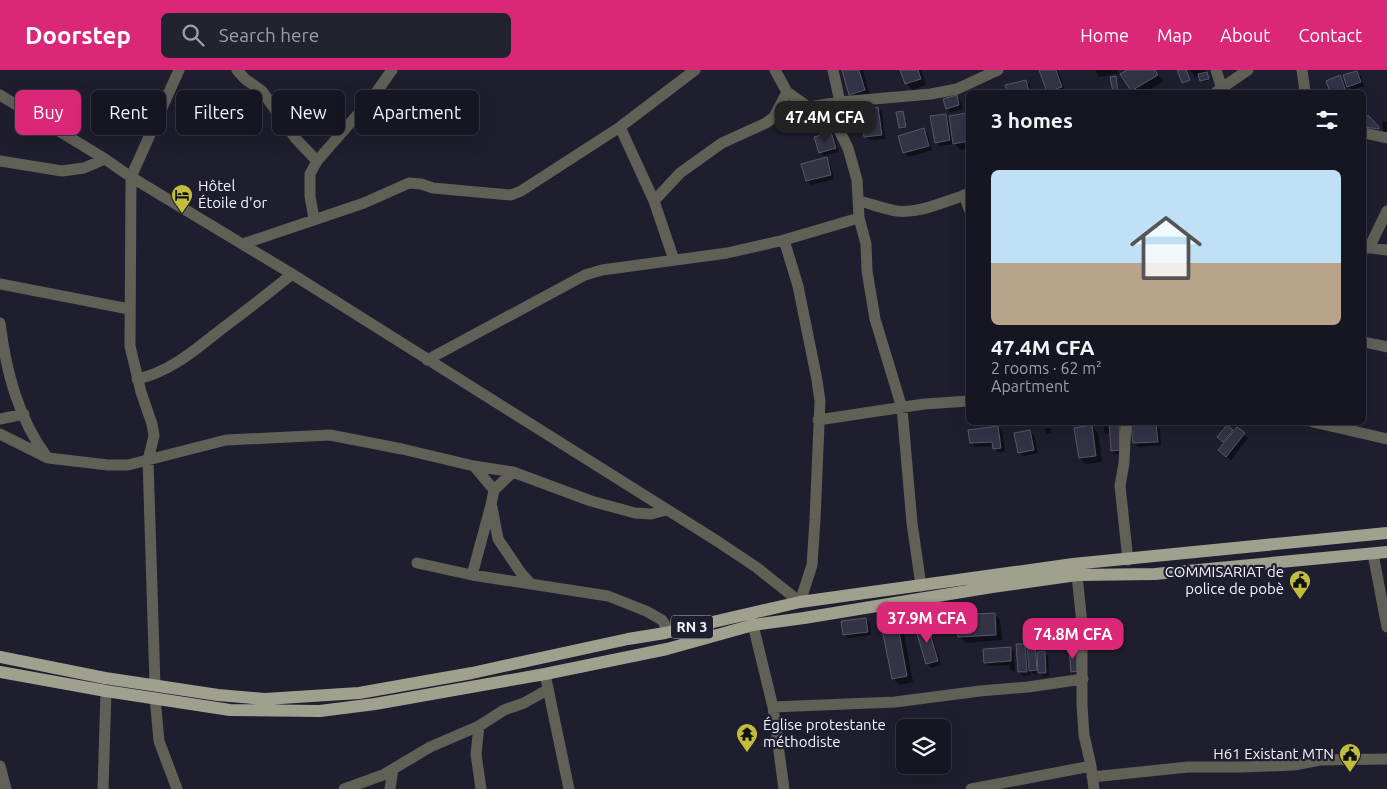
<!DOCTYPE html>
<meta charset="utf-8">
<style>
body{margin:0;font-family:Ubuntu,sans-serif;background:#23232f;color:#f1f3f6;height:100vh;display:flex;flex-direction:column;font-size:19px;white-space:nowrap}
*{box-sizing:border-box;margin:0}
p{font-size:16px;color:#9e9fa5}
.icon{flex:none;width:28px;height:28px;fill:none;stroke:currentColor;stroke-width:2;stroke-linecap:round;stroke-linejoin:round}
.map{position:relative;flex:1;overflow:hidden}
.sheet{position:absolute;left:966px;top:20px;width:400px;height:335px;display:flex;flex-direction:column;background:#161622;border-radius:8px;box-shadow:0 5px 20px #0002,0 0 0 1px #353540}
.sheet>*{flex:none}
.banner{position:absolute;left:15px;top:20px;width:475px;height:45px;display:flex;gap:10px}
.buttons{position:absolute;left:896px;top:649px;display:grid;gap:10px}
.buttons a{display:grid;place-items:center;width:55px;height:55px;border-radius:8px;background:#161622;box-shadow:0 5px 20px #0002,0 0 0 1px #353540;font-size:25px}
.price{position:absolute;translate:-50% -42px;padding:0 11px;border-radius:10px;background:#db2777;color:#fff;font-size:16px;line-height:32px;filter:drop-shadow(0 1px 2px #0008)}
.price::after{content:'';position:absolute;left:50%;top:30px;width:15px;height:11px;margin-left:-8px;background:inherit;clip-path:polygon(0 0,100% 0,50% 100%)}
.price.active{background:#222;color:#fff}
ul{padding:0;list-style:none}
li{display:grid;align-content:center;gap:10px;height:265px;padding:0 25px}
li span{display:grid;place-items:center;height:155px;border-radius:8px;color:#555}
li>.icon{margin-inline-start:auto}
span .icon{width:90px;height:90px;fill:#fffc;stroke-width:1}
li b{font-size:21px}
h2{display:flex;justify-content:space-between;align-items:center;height:60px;padding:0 25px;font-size:21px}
.chip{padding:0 18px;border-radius:8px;background:#161622;box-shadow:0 5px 20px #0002,0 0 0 1px #353540;font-size:18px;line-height:45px}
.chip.active{background:#db2777;color:#fff}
header{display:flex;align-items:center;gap:30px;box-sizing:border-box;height:70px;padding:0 25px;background:#db2777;color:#fff}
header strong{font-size:24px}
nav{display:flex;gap:28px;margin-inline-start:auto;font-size:18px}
.search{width:350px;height:45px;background:#23232f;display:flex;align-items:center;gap:12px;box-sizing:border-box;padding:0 18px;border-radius:8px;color:#9e9fa5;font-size:19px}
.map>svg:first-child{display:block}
.shadow{fill:#0007}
.building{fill:#323345;stroke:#56586b}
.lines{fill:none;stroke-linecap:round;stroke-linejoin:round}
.street{stroke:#606057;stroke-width:11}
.primary{stroke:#a0a08e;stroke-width:12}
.labels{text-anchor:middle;stroke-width:4.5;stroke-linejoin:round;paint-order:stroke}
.shield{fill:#1e1e2e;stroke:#b2b3c0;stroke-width:1}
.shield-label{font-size:14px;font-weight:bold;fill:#f2f3ff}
.poi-label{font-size:15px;fill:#f2f3ff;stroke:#1e1e2e;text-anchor:start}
</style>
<header>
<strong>Doorstep</strong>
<div class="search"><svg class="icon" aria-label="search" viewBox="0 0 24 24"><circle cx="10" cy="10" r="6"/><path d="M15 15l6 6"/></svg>Search here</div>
<nav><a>Home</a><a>Map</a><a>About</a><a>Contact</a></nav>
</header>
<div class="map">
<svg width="1387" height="719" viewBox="0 0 1387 719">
<rect width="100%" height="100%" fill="#1e1e2e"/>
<!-- shadow -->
<path class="shadow" d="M 843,0 L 863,0 L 870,26 L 856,30 L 850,24 Z
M 901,0 L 921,0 L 926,15 L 912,20 L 906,13 Z
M 1041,0 L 1058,0 L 1065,20 L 1073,19 L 1076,22 L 1066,22 L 1065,21 L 1049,22 Z
M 1095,0 L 1117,0 L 1118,4 L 1099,7 Z
M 1129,0 L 1156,0 L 1163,12 L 1145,22 L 1134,22 L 1122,4 Z
M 1190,0 L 1205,0 L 1210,10 L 1203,12 L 1200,5 L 1195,7 Z
M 1357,2 L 1361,6 L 1364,16 L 1352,20 L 1348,16 Z
M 1116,7 L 1117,9 L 1119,22 L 1114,22 Z
M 1339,7 L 1343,11 L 1348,22 L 1332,22 L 1327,12 Z
M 1026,11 L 1030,15 L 1031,22 L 1008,22 L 1006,16 Z
M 956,26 L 960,30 L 963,39 L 951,42 L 947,38 Z
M 878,38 L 882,42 L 885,69 L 870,70 L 865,66 Z
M 903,42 L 907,58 L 902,59 L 900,57 Z
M 966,44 L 969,46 L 969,78 L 961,80 L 955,74 L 940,76 L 936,72 L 946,45 L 951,50 Z
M 1364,47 L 1368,47 L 1382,63 L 1364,60 Z
M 1382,52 L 1387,52 L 1387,62 L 1383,61 Z
M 924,60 L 928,64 L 932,80 L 908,87 L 904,83 L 899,67 Z
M 831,64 L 835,68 L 839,82 L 824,86 L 820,82 Z
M 826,89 L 830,93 L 834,109 L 811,115 L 807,111 Z
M 1107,353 L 1111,357 L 1118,353 L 1122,357 L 1124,384 L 1116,384 L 1112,380 L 1111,363 L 1106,364 L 1104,362 L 1104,354 Z
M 1092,356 L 1098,363 L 1102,392 L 1086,394 L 1080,388 Z
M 1156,356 L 1160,360 L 1161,375 L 1138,377 L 1134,373 Z
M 998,357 L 1002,361 L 1005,382 L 998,382 L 994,376 L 975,377 L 971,372 Z
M 1227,357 L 1234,363 L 1237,358 L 1248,368 L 1231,390 L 1224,384 L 1225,373 L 1219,367 Z
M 1050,358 L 1052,363 L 1047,364 L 1045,359 Z
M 1030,361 L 1034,365 L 1038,383 L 1023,386 L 1019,382 Z
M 934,537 L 936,544 L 951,542 L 955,546 L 956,553 L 994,544 L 1000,550 L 1002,570 L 966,573 L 959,566 L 958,553 L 933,556 L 929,552 L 932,544 L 929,541 L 928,538 Z
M 924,542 L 925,544 L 925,550 L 916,550 L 914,548 Z
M 866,549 L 870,553 L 871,565 L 848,568 L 844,564 Z
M 896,552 L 903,559 L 913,612 L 899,615 L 893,608 Z
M 1071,552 L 1075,556 L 1076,571 L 1049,572 L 1045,568 Z
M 926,555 L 930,559 L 941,595 L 931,598 L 927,594 Z
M 1041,573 L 1045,574 L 1046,581 L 1043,581 L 1048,586 L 1049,606 L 1044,607 L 1041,604 L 1034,604 L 1030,601 L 1031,605 L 1023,606 L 1019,602 L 1025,575 L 1028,579 L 1034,575 L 1038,579 L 1039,583 L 1044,582 L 1041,580 Z
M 1010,578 L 1014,582 L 1015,602 L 1010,600 L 1009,595 L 989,596 L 985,592 Z"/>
<!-- building -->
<path class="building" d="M 842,0 L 859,0 L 865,20 L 849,25 Z
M 900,0 L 918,0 L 921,9 L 905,14 Z
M 1039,0 L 1056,0 L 1062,17 L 1047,22 Z
M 1127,0 L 1155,0 L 1158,5 L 1131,21 L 1120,4 Z
M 1177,0 L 1186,0 L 1190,10 L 1182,13 Z
M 1357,1 L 1361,12 L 1347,17 L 1343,5 Z
M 1207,2 L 1209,9 L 1200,11 L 1198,4 Z
M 1340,5 L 1346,21 L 1330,22 L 1326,11 Z
M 1116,6 L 1118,22 L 1113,22 L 1110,7 Z
M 1026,10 L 1029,21 L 1007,22 L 1005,15 Z
M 957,25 L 959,35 L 946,39 L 943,29 Z
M 878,37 L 882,65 L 864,67 L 861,39 Z
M 903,41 L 906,57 L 899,58 L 896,42 Z
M 967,43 L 969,71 L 953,74 L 949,46 Z
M 946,44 L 950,70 L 935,73 L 930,46 Z
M 1364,46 L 1369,46 L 1379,57 L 1379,59 L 1364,57 Z
M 924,58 L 929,76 L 903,83 L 898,66 Z
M 831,62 L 836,78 L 819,83 L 814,67 Z
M 827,87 L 831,105 L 806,111 L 801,94 Z
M 1109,352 L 1119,352 L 1120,380 L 1111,381 Z
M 1156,354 L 1158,372 L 1133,373 L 1131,356 Z
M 1092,355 L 1096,386 L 1079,388 L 1074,358 Z
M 1227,355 L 1233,360 L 1223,372 L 1217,367 Z
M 998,356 L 1001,378 L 993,379 L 992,372 L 970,373 L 968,360 Z
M 1237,357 L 1245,363 L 1226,387 L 1218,380 Z
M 1030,360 L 1034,380 L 1018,383 L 1014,363 Z
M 952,540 L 953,550 L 928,553 L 927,544 Z
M 913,541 L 924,541 L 924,549 L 913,549 Z
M 995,543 L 996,565 L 958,567 L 956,545 Z
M 866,548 L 868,562 L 843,565 L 841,551 Z
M 897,551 L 907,606 L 892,609 L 881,554 Z
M 1071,551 L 1072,567 L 1044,569 L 1043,552 Z
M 927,553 L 938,591 L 926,594 L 915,557 Z
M 1035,573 L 1037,600 L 1029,601 L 1027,574 Z
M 1016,574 L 1025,574 L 1027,602 L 1018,602 Z
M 1011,577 L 1011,591 L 984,593 L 983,579 Z
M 1069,580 L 1078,580 L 1079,585 L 1076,585 L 1077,601 L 1071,602 Z
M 1045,581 L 1046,603 L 1038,603 L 1037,582 Z"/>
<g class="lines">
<!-- street -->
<path class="street" d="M 237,0 L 245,9 L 262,21 L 296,69 L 317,91
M 775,0 L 787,22 L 838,58 L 848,78 L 857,110 L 859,148 L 866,174 L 867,201 L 875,249 L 902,338 L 912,453 L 921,516
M 1216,0 L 1222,19
M 1302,0 L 1305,22
M 1216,22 L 1248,0
M 0,25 L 105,89 L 131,107 L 292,204 L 717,471 L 756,497 L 800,532 L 812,495 L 815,450 L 820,331 L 817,310 L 798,216 L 784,170
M 809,37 L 840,32 L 833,0
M 620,57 L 654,131 L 674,190
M 838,58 L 840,32 L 931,24 L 957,19 L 998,0
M 1364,63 L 1387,68
M 0,91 L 62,101 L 84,98 L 105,89
M 964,125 L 969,139
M 654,131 L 680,103 L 722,73 L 766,53 L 774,47 L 787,22
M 859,131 C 872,134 884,139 897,141 C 920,144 947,130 969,124
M 314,149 L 310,126 L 310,104 L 317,91 L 373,27 L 392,0
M 243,174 L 364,133 L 409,113 L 421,114 L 433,118 L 511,125 L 521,121 L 620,57 L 695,0
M 1364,177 L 1387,180
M 1369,178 L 1387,141
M 0,214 L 129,239
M 0,253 C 6,301 18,348 47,387
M 1364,272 L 1387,277
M 427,290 L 585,205 L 602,200 L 727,183 L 784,170 L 859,148
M 137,309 C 168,303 194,281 219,261 C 244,242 268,224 292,204
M 0,349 L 24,344
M 818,350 L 924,334 L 969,331
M 1126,352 L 1124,393 L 1120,416 L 1128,490
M 1313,352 L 1387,369
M 0,364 L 48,388 L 108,395 L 128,395 L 226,370 L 330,365 L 402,379 L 474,396 L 513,402 L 591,431 L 635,443 L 651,444 L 666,440
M 474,396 L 494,420
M 492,437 L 498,469 L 521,503 L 529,512
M 1373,484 L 1387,557
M 417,493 L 472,505 L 608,526 L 646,541 L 662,550 L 665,555 L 665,563
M 472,505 L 491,435 L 494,420 L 513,402
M 1077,505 L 1082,554 L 1082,635 L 1084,665 L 1091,696 L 1094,719
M 753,555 L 773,637 L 784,719
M 545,604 L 569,719
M 155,615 L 148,390 L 154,366 L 152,354 L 141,322 L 130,276 L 131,107 L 179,0
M 155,628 L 159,671 L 177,719
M 773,637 L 895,632 L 980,621 L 1028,617 L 1083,609
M 479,656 L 476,684 L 481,719
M 0,696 L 6,719
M 1092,707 L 1188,697 L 1242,697 L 1294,695 L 1320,690 L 1387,689
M 103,719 L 106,621
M 344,719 L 383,705 L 430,677 L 479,656 L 504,640 L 524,633 L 547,620
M 390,719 L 393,699
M 971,719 L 1091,696"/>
<!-- primary -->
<path class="primary" d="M 0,587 L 105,608 L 218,625 L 265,629 L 359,623 L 472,603 L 628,569 L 665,563 L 800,532 L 1073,494 L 1387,463
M 0,602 L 106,621 L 230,640 L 320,641 L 375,634 L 545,604 L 667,579 L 753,555 L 804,548 L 992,517 L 1077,505 L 1155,504 L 1387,482"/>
</g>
<!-- icons -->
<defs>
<g id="hotel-pin" transform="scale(1.125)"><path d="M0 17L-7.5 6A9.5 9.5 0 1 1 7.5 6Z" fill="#c3bd3f" stroke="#1e1e2e"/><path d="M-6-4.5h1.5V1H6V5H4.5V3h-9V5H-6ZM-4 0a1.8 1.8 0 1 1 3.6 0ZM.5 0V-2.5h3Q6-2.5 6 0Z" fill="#111"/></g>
<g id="civic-pin" transform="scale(1.125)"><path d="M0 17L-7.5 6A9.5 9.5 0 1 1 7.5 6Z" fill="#c3bd3f" stroke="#1e1e2e"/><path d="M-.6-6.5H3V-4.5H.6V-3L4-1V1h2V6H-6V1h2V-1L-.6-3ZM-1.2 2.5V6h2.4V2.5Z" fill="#111"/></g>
<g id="temple-pin" transform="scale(1.125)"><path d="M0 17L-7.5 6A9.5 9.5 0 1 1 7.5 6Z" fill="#c3bd3f" stroke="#1e1e2e"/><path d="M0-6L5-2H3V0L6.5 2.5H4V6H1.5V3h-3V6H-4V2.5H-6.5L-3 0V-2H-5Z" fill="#111"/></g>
</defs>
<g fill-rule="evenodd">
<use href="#hotel-pin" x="182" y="125"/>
<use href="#civic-pin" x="1300" y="511"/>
<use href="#temple-pin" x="747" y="664"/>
<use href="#civic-pin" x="1350" y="684"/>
</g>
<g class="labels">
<!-- shield labels -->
<rect class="shield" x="671" y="545.5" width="42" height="23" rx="4"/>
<g class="shield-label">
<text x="692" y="562">RN 3</text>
</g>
<!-- poi labels -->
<g class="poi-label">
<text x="198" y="121">Hôtel<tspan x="198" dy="17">Étoile d'or</tspan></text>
<text x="1284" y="507" text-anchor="end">COMMISARIAT de<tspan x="1284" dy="17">police de pobè</tspan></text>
<text x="763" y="660">Église protestante<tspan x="763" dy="17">méthodiste</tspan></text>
<text x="1334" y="689" text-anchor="end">H61 Existant MTN</text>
</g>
</g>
</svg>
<div class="buttons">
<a><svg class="icon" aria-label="layers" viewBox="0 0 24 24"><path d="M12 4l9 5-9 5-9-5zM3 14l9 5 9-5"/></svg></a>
</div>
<b class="price active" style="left:825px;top:73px">47.4M CFA</b>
<b class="price" style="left:927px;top:574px">37.9M CFA</b>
<b class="price" style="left:1073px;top:590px">74.8M CFA</b>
<div class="banner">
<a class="chip active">Buy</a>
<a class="chip">Rent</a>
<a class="chip">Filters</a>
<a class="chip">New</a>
<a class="chip">Apartment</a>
</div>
<section class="sheet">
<h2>3 homes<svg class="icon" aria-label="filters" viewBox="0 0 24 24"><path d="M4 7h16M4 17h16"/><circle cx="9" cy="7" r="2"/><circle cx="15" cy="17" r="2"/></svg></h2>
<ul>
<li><span style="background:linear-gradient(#bfe0f5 60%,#b9a48a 0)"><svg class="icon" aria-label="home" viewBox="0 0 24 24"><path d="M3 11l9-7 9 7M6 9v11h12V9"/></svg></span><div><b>47.4M CFA</b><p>2 rooms · 62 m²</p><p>Apartment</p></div></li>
</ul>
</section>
</div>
